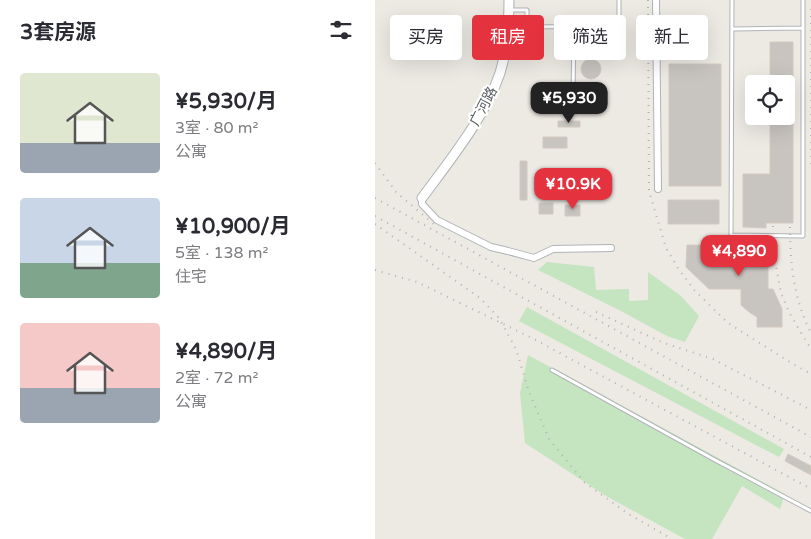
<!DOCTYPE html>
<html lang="zh">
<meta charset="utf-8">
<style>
body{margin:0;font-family:"Varela Round","Noto Sans SC",sans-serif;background:#f7f7f7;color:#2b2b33;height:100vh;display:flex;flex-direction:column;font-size:19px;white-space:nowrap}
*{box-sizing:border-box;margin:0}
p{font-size:16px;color:#7c7c81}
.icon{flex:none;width:28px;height:28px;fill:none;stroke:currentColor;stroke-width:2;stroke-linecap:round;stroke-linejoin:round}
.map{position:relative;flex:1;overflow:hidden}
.panel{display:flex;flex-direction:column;background:#fff;width:375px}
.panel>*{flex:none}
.banner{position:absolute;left:15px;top:15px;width:345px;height:45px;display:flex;gap:10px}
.buttons{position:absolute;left:370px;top:75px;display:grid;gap:10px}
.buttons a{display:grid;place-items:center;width:50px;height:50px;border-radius:5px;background:#fff;box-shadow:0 5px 20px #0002;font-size:25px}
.price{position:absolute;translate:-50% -42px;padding:0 11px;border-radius:10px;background:#e4323e;color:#fff;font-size:16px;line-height:32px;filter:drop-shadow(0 1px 2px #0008)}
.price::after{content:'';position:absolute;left:50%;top:30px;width:15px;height:11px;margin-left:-8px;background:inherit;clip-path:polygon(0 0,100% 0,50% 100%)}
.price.current{background:#222;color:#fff}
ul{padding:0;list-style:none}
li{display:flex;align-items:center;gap:15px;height:125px;padding:0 20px}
li span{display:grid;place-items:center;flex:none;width:140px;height:100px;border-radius:5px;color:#555}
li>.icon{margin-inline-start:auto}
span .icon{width:60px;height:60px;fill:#fffc;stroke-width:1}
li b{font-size:21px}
h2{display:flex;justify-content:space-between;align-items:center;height:60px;padding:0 20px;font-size:21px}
.chip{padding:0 18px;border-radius:5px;background:#fff;box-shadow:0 5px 20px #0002;font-size:18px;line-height:45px}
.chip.current{background:#e4323e;color:#fff}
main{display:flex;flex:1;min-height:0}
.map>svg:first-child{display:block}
.green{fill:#c5e4c0}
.building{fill:#c8c4bf;stroke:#d2cac1}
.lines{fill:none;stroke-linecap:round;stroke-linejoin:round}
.lane-casing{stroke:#b0b4b8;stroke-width:5}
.street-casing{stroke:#b0b4b8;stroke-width:8}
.secondary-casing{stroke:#afb4b8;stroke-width:11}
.lane{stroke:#fff;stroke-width:3}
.street{stroke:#fff;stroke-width:6}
.secondary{stroke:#fff;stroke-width:9}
.rail{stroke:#b1b2b3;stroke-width:2;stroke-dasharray:1 6;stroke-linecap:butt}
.labels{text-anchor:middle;stroke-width:4.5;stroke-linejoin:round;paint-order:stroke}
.street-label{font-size:14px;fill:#5b6063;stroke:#fff}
</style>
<main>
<section class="panel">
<h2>3套房源<svg class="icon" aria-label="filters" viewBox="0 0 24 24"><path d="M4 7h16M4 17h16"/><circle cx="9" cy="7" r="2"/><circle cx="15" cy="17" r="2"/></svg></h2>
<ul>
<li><span style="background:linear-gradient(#dfe7d0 70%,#9aa5b1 0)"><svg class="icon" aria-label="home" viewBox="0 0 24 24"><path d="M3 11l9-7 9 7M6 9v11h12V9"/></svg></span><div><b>¥5,930/月</b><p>3室 · 80 m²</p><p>公寓</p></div></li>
<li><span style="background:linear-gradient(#c9d6e8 65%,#7fa58c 0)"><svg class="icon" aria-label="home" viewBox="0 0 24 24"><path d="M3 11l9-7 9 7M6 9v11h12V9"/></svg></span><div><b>¥10,900/月</b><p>5室 · 138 m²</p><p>住宅</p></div></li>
<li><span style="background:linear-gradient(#f6c9c9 65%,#9aa5b1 0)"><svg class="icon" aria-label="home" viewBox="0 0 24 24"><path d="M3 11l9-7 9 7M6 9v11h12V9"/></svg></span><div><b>¥4,890/月</b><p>2室 · 72 m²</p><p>公寓</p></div></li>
</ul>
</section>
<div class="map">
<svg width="436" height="539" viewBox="0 0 436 539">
<rect width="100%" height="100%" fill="#ede9e3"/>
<!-- green -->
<path class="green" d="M 172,262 L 219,267 L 221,290 L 254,289 L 254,301 L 273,300 L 273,272 L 306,296 L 324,316 L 310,342 L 292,336 L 246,311 L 163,270 Z
M 152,307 L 409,449 L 404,457 L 144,321 Z
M 153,355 L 410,494 L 405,509 L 367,486 L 337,539 L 310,539 L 231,496 L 150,443 L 145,393 Z"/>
<!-- building -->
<path class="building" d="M 395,42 L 418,42 L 418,223 L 391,223 L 391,228 L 368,227 L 368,174 L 395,174 L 395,116 L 411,116 L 411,84 L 395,84 Z
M206 69a10 10 0 1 1 20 0a10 10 0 1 1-20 0Z
M 294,64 L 346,64 L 346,186 L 294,186 Z
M 183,121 L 205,121 L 205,127 L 183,127 Z
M 168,137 L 192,137 L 192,148 L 168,148 Z
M 145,161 L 152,161 L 152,200 L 145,200 Z
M 293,200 L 344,200 L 344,224 L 293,224 Z
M 164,203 L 178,203 L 178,214 L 164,214 Z
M 190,205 L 205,205 L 205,216 L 190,216 Z
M 312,245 L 393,246 L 393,289 L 398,289 L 407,309 L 407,327 L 382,327 L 382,317 L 374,312 L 366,305 L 366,289 L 334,289 L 311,267 Z
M 413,454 L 436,466 L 436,475 L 410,461 Z"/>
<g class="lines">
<!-- lane casing -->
<g class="lane-casing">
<path id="lane" d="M 357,0 L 356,235 L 428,236 L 428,0
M 134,10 L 152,10 L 152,27 L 244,26 L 244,0
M 357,29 L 428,28
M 198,96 L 199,26
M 177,370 L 340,460 L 436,511"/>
</g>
<!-- street casing -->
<g class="street-casing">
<path id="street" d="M 281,0 L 283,189
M 47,198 L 47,204 L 62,220 L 116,247 L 133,251 L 159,258 L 178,249 L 236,248"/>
</g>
<!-- secondary casing -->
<g class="secondary-casing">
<path id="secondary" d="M 47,198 C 75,160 110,117 125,73 C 132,50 134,24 134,0"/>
</g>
<!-- lane -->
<use href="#lane" class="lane"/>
<!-- street -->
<use href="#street" class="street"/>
<!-- secondary -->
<use href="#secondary" class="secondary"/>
<!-- rail -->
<path class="rail" d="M 273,0 L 274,191 L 291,248 L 303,268 L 320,291 L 353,323 L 418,364 L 436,374
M 436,9 L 436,168
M 0,163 L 21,192 L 61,226
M 0,198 L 436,437
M 0,216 L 436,457
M 0,224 L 105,298 L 124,318 L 141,349 L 154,392 L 174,439 L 209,482 L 252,513 L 297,539
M 398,226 L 401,266 L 406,293 L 414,312 L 432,343 L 436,348
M 415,227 C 415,264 419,300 436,333
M 0,270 L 42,282 L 157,338 L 436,489
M 221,312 L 289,343 L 338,359 L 436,410"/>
</g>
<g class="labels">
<!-- street labels -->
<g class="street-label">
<text transform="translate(108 106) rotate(-62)" y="5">广河路</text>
</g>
</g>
</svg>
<div class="buttons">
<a><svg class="icon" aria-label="locate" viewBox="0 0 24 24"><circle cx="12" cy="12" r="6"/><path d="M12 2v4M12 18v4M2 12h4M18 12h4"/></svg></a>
</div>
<b class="price current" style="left:194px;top:124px">¥5,930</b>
<b class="price" style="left:198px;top:210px">¥10.9K</b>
<b class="price" style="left:364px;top:277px">¥4,890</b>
<div class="banner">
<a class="chip">买房</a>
<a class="chip current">租房</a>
<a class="chip">筛选</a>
<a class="chip">新上</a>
</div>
</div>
</main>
